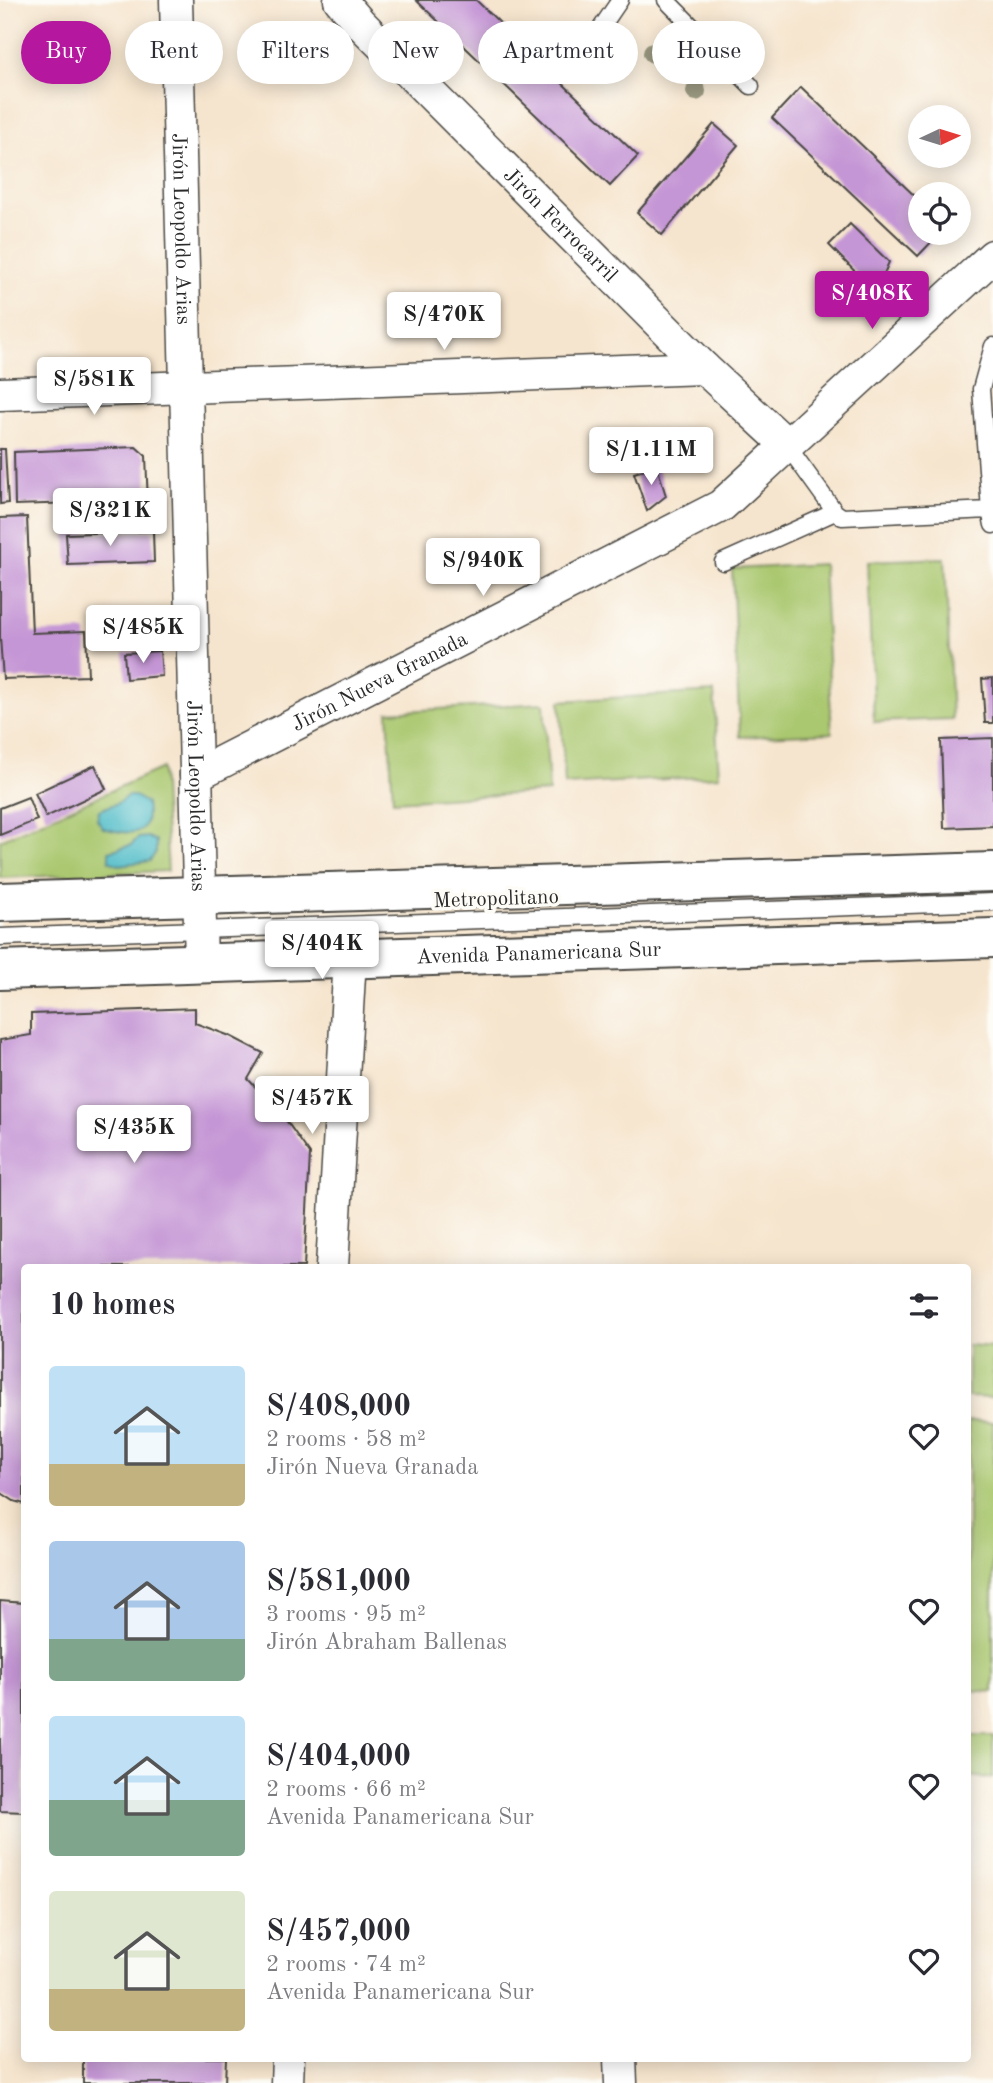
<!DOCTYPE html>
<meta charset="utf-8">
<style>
body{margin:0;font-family:"Old Standard TT",serif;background:#f7f7f7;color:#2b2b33;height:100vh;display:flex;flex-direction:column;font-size:26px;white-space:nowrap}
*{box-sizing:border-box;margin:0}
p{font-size:23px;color:#7c7c81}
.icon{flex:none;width:38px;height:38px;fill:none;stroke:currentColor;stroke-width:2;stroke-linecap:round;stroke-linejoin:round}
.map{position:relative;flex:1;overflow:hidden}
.details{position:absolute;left:21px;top:1264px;width:950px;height:798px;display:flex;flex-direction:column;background:#fff;border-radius:7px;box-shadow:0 4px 18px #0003}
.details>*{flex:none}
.hud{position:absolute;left:21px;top:21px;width:952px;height:63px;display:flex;gap:14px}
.needle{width:46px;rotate:86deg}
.buttons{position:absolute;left:908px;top:105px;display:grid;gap:14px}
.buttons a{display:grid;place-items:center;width:63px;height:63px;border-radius:50%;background:#fff;box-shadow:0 4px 18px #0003;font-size:35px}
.price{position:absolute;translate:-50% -60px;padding:0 16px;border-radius:7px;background:#fff;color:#222;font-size:23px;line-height:46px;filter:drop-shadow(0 2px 4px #0008)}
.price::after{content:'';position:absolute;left:50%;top:42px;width:21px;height:16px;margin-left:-10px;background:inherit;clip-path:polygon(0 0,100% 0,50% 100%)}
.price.on{background:#b5179e;color:#fff}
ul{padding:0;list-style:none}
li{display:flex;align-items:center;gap:21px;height:175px;padding:0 28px}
li span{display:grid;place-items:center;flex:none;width:196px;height:140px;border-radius:7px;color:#555}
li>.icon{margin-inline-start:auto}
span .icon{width:84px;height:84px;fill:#fffc;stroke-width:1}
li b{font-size:30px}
h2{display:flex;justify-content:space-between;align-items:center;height:84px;padding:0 28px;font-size:30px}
.chip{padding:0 24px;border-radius:32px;background:#fff;box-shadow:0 4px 18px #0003;font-size:24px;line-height:63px}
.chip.on{background:#b5179e;color:#fff}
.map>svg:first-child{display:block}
.green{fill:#aac870;stroke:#6a7a4e;stroke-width:2}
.water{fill:#4fbcc8;stroke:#3d747a;stroke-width:2}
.building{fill:#c596d5}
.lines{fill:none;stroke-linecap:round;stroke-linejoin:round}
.lane-casing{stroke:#494743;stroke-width:19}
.street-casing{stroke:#494743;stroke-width:35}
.primary-casing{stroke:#494743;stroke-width:42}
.lane{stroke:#fff;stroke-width:16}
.street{stroke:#fff;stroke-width:32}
.primary{stroke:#fff;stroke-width:38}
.tree{fill:#9b9980}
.labels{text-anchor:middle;stroke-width:7;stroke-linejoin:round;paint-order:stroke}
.street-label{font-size:21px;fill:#2b2b2b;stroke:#fdfcf7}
</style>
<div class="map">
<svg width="993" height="2083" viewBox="0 0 993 2083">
<rect width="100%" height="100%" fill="#fdfcf7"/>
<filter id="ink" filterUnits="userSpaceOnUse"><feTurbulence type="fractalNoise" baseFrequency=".0143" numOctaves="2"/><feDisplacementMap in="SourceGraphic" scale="14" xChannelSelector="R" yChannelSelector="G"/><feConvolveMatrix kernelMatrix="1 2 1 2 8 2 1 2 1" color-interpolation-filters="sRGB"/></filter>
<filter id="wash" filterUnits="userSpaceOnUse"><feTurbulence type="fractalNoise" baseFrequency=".00686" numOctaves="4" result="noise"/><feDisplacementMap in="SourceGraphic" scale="28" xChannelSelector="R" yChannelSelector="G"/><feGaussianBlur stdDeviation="1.57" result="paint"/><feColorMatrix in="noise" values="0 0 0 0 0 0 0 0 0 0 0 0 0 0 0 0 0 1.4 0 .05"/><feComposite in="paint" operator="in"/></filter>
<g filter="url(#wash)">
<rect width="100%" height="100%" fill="#f6e5ce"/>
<!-- green -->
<path class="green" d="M 945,558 L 952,719 L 874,722 L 867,561 Z
M 823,564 L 832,733 L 740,737 L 732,569 Z
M 714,692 L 719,776 L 565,785 L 560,701 Z
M 544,703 L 549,792 L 393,801 L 388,712 Z
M 162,768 L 168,871 L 0,878 L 0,840 Z
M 968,1345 L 993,1347 L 993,1398 L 968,1397 Z
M 968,1421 L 993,1422 L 993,1692 L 968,1690 Z
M 968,1736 L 993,1736 L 993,1778 L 968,1776 Z"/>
<!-- water -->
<path class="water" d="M 127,796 L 135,796 L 146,803 C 152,839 129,835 103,828 L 97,819 L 99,810 L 118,803 Z
M 148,837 L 156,841 L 156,852 L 150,861 L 119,865 L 109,861 L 109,851 L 131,845 L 138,838 Z"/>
<g id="blocks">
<!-- building -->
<path class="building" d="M 416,0 L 476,0 L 638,156 L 610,186 Z
M 801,87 L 920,201 L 920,233 L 940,233 L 918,256 L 772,118 Z
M 714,124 L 738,145 L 662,235 L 637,213 Z
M 850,224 L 889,262 L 876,293 L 829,245 Z
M 136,447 L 146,456 L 149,527 L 108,529 L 106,502 L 15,505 L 14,452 Z
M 0,449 L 5,449 L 8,503 L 0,504 Z
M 657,466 L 666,496 L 647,511 L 634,473 Z
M 27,517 L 32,633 L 86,631 L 88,676 L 3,679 L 0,637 L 0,518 Z
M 153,531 L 154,562 L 68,565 L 66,534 Z
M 160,651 L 162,676 L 126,679 L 124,653 Z
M 993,678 L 993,723 L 985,723 L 982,679 Z
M 993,738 L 993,826 L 944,828 L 941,740 Z
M 95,765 L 106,789 L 46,817 L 35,793 Z
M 28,797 L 37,820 L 0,835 L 0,808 Z
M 195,1008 L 195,1023 L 230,1036 L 263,1053 L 248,1079 L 285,1119 L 310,1154 L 304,1267 L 24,1267 L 24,1504 L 14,1501 L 0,1492 L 0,1040 L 31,1035 L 31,1014 Z
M 0,1601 L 24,1603 L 24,1812 L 0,1811 Z
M 83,2058 L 226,2058 L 225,2083 L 83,2083 Z"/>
</g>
</g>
<g filter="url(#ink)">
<use href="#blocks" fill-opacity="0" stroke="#494743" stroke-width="2"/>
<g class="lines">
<!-- lane casing -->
<g class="lane-casing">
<path id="lane" d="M 666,0 L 751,86
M 580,59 L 620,0
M 786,444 L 835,512 L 842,517 L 990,510 L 993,525
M 990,510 L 981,389 L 993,346
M 723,562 L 835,512
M 0,937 L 993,902"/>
</g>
<!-- street casing -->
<g class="street-casing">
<g id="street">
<path id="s1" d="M 176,0 L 201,963"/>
<path id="s2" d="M 340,0 L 359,22 L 704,368 L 786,444"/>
<path d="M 0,394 L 704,368"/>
<path id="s3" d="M 196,775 L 721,506 L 993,256"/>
<path d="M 332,1267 L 350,958"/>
<path d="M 620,2058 L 621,2083"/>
<path d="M 287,2083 L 288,2058"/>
</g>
</g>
<!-- primary casing -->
<g class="primary-casing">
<g id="primary">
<path d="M 0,902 L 993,872"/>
<path id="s4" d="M 0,970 L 993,938"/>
</g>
</g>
<!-- lane -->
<use href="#lane" class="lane"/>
<!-- street -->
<use href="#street" class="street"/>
<!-- primary -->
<use href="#primary" class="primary"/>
</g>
<!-- trees -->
<g class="tree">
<circle cx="653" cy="53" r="10"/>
<circle cx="696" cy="91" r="10"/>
</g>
</g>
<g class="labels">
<!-- street labels -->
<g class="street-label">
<text dy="7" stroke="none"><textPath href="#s2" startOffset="315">Jirón Ferrocarril</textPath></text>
<text dy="7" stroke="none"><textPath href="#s1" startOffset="229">Jirón Leopoldo Arias</textPath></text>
<text dy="7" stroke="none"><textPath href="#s3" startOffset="206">Jirón Nueva Granada</textPath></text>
<text dy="7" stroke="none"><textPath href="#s1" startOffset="796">Jirón Leopoldo Arias</textPath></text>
<text transform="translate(496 898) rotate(-2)" y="7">Metropolitano</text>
<text dy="7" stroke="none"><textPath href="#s4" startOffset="539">Avenida Panamericana Sur</textPath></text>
</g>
</g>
</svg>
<div class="buttons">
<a><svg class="needle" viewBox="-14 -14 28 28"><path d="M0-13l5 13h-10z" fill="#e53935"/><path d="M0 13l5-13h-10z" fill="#7c7c81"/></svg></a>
<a><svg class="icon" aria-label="locate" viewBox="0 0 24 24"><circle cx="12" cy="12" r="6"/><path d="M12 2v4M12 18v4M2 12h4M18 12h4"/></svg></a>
</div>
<b class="price on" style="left:872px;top:331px">S/408K</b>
<b class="price" style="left:444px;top:352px">S/470K</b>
<b class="price" style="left:94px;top:417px">S/581K</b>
<b class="price" style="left:651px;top:487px">S/1.11M</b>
<b class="price" style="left:110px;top:548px">S/321K</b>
<b class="price" style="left:483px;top:598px">S/940K</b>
<b class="price" style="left:143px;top:665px">S/485K</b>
<b class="price" style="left:322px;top:981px">S/404K</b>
<b class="price" style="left:312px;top:1136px">S/457K</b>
<b class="price" style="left:134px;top:1165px">S/435K</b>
<div class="hud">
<a class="chip on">Buy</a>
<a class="chip">Rent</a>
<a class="chip">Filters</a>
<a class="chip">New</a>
<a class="chip">Apartment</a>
<a class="chip">House</a>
</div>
<section class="details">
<h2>10 homes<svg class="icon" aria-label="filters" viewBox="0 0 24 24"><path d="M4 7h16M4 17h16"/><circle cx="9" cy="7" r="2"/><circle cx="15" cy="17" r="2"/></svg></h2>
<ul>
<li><span style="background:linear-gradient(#bfe0f5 70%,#c2b280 0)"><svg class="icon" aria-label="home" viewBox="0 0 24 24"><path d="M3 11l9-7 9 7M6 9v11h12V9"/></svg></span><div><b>S/408,000</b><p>2 rooms · 58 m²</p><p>Jirón Nueva Granada</p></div><svg class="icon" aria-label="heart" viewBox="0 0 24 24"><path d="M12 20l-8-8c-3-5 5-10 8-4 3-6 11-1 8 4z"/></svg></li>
<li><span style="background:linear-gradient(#a9c7e8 70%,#7fa58c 0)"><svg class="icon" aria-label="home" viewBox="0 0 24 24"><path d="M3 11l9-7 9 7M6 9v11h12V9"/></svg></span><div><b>S/581,000</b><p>3 rooms · 95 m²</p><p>Jirón Abraham Ballenas</p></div><svg class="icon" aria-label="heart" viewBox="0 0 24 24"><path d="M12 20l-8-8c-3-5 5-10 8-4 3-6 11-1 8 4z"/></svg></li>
<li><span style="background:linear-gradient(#bfe0f5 60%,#7fa58c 0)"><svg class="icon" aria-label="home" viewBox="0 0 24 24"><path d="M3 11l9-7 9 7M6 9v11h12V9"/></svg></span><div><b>S/404,000</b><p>2 rooms · 66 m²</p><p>Avenida Panamericana Sur</p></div><svg class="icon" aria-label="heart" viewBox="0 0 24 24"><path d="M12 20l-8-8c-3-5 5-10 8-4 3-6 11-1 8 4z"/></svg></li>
<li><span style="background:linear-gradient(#dfe7d0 70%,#c2b280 0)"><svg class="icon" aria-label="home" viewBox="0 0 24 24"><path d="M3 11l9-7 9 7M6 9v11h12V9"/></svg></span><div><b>S/457,000</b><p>2 rooms · 74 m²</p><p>Avenida Panamericana Sur</p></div><svg class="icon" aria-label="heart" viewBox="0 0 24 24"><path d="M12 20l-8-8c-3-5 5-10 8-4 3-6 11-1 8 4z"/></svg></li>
</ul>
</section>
</div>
